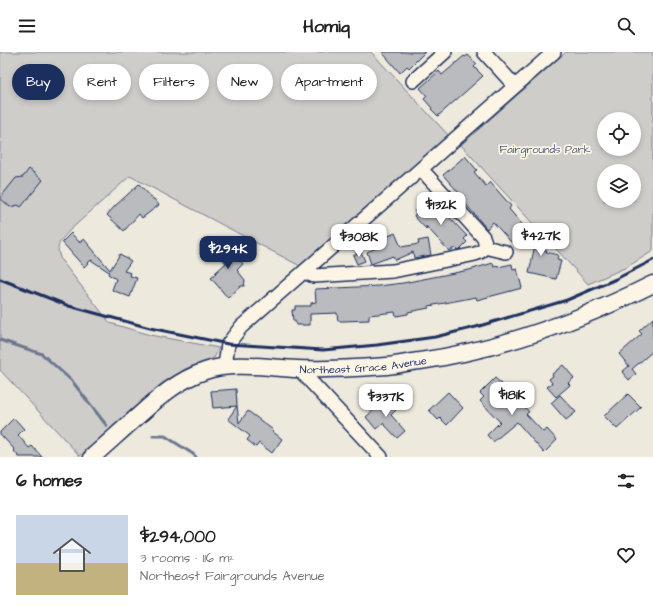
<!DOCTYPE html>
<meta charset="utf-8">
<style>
body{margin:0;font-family:"Architects Daughter",sans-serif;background:#f6f6f6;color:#222;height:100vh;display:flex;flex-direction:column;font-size:15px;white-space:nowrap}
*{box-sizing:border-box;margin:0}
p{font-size:13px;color:#767676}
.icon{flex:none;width:22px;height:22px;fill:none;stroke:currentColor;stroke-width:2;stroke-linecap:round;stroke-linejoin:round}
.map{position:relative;height:405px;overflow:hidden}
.details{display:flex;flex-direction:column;background:#fff;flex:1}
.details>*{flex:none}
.top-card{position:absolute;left:12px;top:12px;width:400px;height:36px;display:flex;gap:8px}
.fabs{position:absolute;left:597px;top:60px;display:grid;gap:8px}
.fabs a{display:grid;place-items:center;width:44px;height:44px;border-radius:50%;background:#fff;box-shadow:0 2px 6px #0003;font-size:20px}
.price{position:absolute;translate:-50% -34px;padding:0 9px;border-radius:8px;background:#fff;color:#222;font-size:13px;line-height:26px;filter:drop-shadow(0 1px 2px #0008)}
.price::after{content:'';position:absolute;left:50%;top:24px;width:12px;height:9px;margin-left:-6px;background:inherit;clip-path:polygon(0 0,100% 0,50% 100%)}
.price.selected{background:#1b2f5e;color:#fff}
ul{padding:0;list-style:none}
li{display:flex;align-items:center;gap:12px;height:100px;padding:0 16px}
li span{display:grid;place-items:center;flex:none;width:112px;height:80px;border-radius:0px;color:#555}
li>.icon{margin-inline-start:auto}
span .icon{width:48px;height:48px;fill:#fffc;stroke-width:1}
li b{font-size:17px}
h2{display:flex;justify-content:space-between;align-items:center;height:48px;padding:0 16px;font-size:17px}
.pill{padding:0 14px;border-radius:18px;background:#fff;box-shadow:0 2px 6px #0003;font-size:14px;line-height:36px}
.pill.selected{background:#1b2f5e;color:#fff}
header{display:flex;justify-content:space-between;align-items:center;height:52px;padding:0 16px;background:#fff;font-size:18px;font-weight:700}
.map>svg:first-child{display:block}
.green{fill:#cfcdca;stroke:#757e94;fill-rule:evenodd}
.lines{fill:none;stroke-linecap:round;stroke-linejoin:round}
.stream{stroke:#6c778f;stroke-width:3}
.building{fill:#babbbe;stroke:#1b2f5e}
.minor-casing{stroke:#1b2f5e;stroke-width:16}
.major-casing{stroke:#1b2f5e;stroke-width:19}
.minor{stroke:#fcf5e5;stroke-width:13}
.major{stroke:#fcf5e5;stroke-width:16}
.rail{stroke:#1b2f5e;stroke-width:3}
.labels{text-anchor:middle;stroke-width:3.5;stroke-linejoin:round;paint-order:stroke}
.park-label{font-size:11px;fill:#485679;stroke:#fcf5e5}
.street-label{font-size:11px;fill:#1b2f5e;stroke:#fcf5e5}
</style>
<header><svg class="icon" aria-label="menu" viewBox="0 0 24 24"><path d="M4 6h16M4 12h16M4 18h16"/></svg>Homiq<svg class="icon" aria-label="search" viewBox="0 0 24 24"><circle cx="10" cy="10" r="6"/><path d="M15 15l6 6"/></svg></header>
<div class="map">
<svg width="653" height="405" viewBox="0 0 653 405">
<rect width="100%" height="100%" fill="#eee9dd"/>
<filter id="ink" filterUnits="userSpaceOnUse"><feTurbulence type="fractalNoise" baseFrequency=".025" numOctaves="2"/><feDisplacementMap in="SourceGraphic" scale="8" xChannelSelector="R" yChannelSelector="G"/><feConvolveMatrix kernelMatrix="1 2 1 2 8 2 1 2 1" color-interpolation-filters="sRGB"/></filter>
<g filter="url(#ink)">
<!-- green -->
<path class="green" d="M 0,0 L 371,0 L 450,85 L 302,215 L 130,124 L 69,179 C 59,191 55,193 61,208 L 110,271 L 150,283 L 219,296 L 214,306 L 185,317 L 161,332 L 80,404 L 0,318 Z
M 566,0 L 653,0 L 653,199 L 627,215 L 588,232 L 461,93 ZM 604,67 L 634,67 L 634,97 L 604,97 ZM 604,119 L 634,119 L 634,149 L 604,149 Z"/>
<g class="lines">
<!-- stream -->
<path class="stream" d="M 0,288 L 42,302 L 72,329 L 107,374
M 153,384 L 165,384 L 193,402 L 196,405"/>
</g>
<!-- building -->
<path class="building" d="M 382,0 L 425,0 L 409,16 L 407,14 L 400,21 Z
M 468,3 L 477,12 L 474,15 L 483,24 L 438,64 L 431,57 L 432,56 L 424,47 L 427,44 L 420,36 L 439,19 L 442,23 L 464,4 L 465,5 Z
M 465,104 L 477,118 L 474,120 L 486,134 L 490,130 L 511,154 L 509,157 L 526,177 L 511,190 L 493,170 L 487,177 L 457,142 L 459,141 L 443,123 Z
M 29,117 L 43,128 L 21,155 L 18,153 L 10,155 L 0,146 L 16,126 L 23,125 Z
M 139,132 L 153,147 L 154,147 L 159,153 L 142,166 L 139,162 L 124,179 L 107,163 L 115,154 Z
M 433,148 L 467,184 L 464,187 L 467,190 L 460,197 L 457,198 L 455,196 L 449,199 L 426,174 L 427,178 L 414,164 L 416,161 L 414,159 L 425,150 L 428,153 Z
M 530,176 L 537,184 L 539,177 L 543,198 L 547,198 L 546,200 L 558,203 L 557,208 L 561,209 L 556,227 L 529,221 L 535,193 L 526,195 L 525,193 L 524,181 Z
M 71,181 L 79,190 L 84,187 L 110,218 L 120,202 L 131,209 L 124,219 L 131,221 L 130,224 L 137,226 L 130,245 L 112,238 L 116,227 L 108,222 L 109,220 L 91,208 L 84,215 L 62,190 Z
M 395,181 L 401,195 L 419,192 L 418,189 L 428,187 L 431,203 L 414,206 L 413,200 L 395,208 L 393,204 L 371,212 L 367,200 L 381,194 L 380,190 L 385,188 L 384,186 Z
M 221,186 L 243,212 L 237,218 L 245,228 L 244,234 L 241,234 L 228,246 L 211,226 L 216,222 L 215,221 L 226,211 L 211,195 Z
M 361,200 L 365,209 L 357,212 L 353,203 Z
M 493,211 L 494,215 L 498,214 L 498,215 L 512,212 L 513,218 L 517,217 L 522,236 L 477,248 L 476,245 L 429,254 L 429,256 L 408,260 L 408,262 L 396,264 L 395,260 L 369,263 L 369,268 L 343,269 L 338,269 L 337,261 L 310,262 L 310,273 L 296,273 L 295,269 L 293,269 L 292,258 L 295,258 L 295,254 L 311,254 L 311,251 L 316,250 L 315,237 L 379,234 L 403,231 L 469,218 Z
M 653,266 L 653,299 L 632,317 L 636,322 L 629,328 L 622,320 L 629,314 L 619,302 L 642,282 L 639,279 Z
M 563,313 L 574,326 L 568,331 L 570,333 L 556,345 L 547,335 L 552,331 L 549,327 L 553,324 L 552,322 Z
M 495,326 L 503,333 L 501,335 L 519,353 L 521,351 L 529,360 L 526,362 L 543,380 L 547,377 L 557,388 L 544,401 L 517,370 L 493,390 L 487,383 L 500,370 L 480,349 L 484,345 L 480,341 Z
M 236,337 L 237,354 L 213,356 L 211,339 Z
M 448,340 L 463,356 L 447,373 L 440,366 L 438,368 L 429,358 Z
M 628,342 L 641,355 L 617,377 L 604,364 Z
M 560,343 L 576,360 L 566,368 L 551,351 Z
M 386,347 L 396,358 L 391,363 L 405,379 L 397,386 L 383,371 L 376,377 L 366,365 Z
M 237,354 L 239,371 L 248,359 L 273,378 L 272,379 L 282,387 L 272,401 L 259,391 L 256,395 L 247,388 L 250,384 L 228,367 Z
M 14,366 L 24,377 L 18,383 L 29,396 L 32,394 L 42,405 L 19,405 L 14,399 L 15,398 L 0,382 L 0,380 Z"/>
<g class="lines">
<!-- minor casing -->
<g class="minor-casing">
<path id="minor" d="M 484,0 L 515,34
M 413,29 L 445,0
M 485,195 L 506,200
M 304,220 L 314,224 L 393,219 L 471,203 C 481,201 489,197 483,185 L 421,117
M 225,314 L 228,292 L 241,275 L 554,0
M 299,317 L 381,405"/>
</g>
<!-- major casing -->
<g class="major-casing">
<g id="major">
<path id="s1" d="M 92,405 C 107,392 122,378 137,365 C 158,346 178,328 205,319 C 234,309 268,316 298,317 C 328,318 358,316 387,314 C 398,313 409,310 420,309 C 502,297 579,269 653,232"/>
</g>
</g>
<!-- minor -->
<use href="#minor" class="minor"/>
<!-- major -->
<use href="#major" class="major"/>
<!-- rail -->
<path class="rail" d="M 0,227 L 69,254 L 150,276 L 228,292 L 323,298 L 377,293 L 435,285 L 476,275 L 567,248 L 616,227 L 653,208"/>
</g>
</g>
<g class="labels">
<!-- park labels -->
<g class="park-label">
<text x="545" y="101">Fairgrounds Park</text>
</g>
<!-- street labels -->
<g class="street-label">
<text dy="4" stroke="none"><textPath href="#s1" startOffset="302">Northeast Grace Avenue</textPath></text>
</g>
</g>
</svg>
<div class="fabs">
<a><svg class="icon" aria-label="locate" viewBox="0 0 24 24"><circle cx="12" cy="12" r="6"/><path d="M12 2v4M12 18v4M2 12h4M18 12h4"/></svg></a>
<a><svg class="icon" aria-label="layers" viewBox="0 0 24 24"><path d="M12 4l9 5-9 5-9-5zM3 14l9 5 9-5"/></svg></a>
</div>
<b class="price" style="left:441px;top:174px">$132K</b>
<b class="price" style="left:541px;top:205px">$427K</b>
<b class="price" style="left:359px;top:206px">$308K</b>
<b class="price selected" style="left:228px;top:218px">$294K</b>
<b class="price" style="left:512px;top:364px">$181K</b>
<b class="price" style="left:386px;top:366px">$337K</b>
<div class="top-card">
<a class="pill selected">Buy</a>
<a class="pill">Rent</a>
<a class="pill">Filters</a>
<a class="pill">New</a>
<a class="pill">Apartment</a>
</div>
</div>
<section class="details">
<h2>6 homes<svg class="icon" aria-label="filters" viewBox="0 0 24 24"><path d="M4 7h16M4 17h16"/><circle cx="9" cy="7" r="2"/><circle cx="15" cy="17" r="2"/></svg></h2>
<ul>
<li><span style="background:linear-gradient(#c9d6e8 60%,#c2b280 0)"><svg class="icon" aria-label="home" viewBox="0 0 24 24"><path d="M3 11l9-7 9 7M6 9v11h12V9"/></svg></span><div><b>$294,000</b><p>3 rooms · 116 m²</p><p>Northeast Fairgrounds Avenue</p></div><svg class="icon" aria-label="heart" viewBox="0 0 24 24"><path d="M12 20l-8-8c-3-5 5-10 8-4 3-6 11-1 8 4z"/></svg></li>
</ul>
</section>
